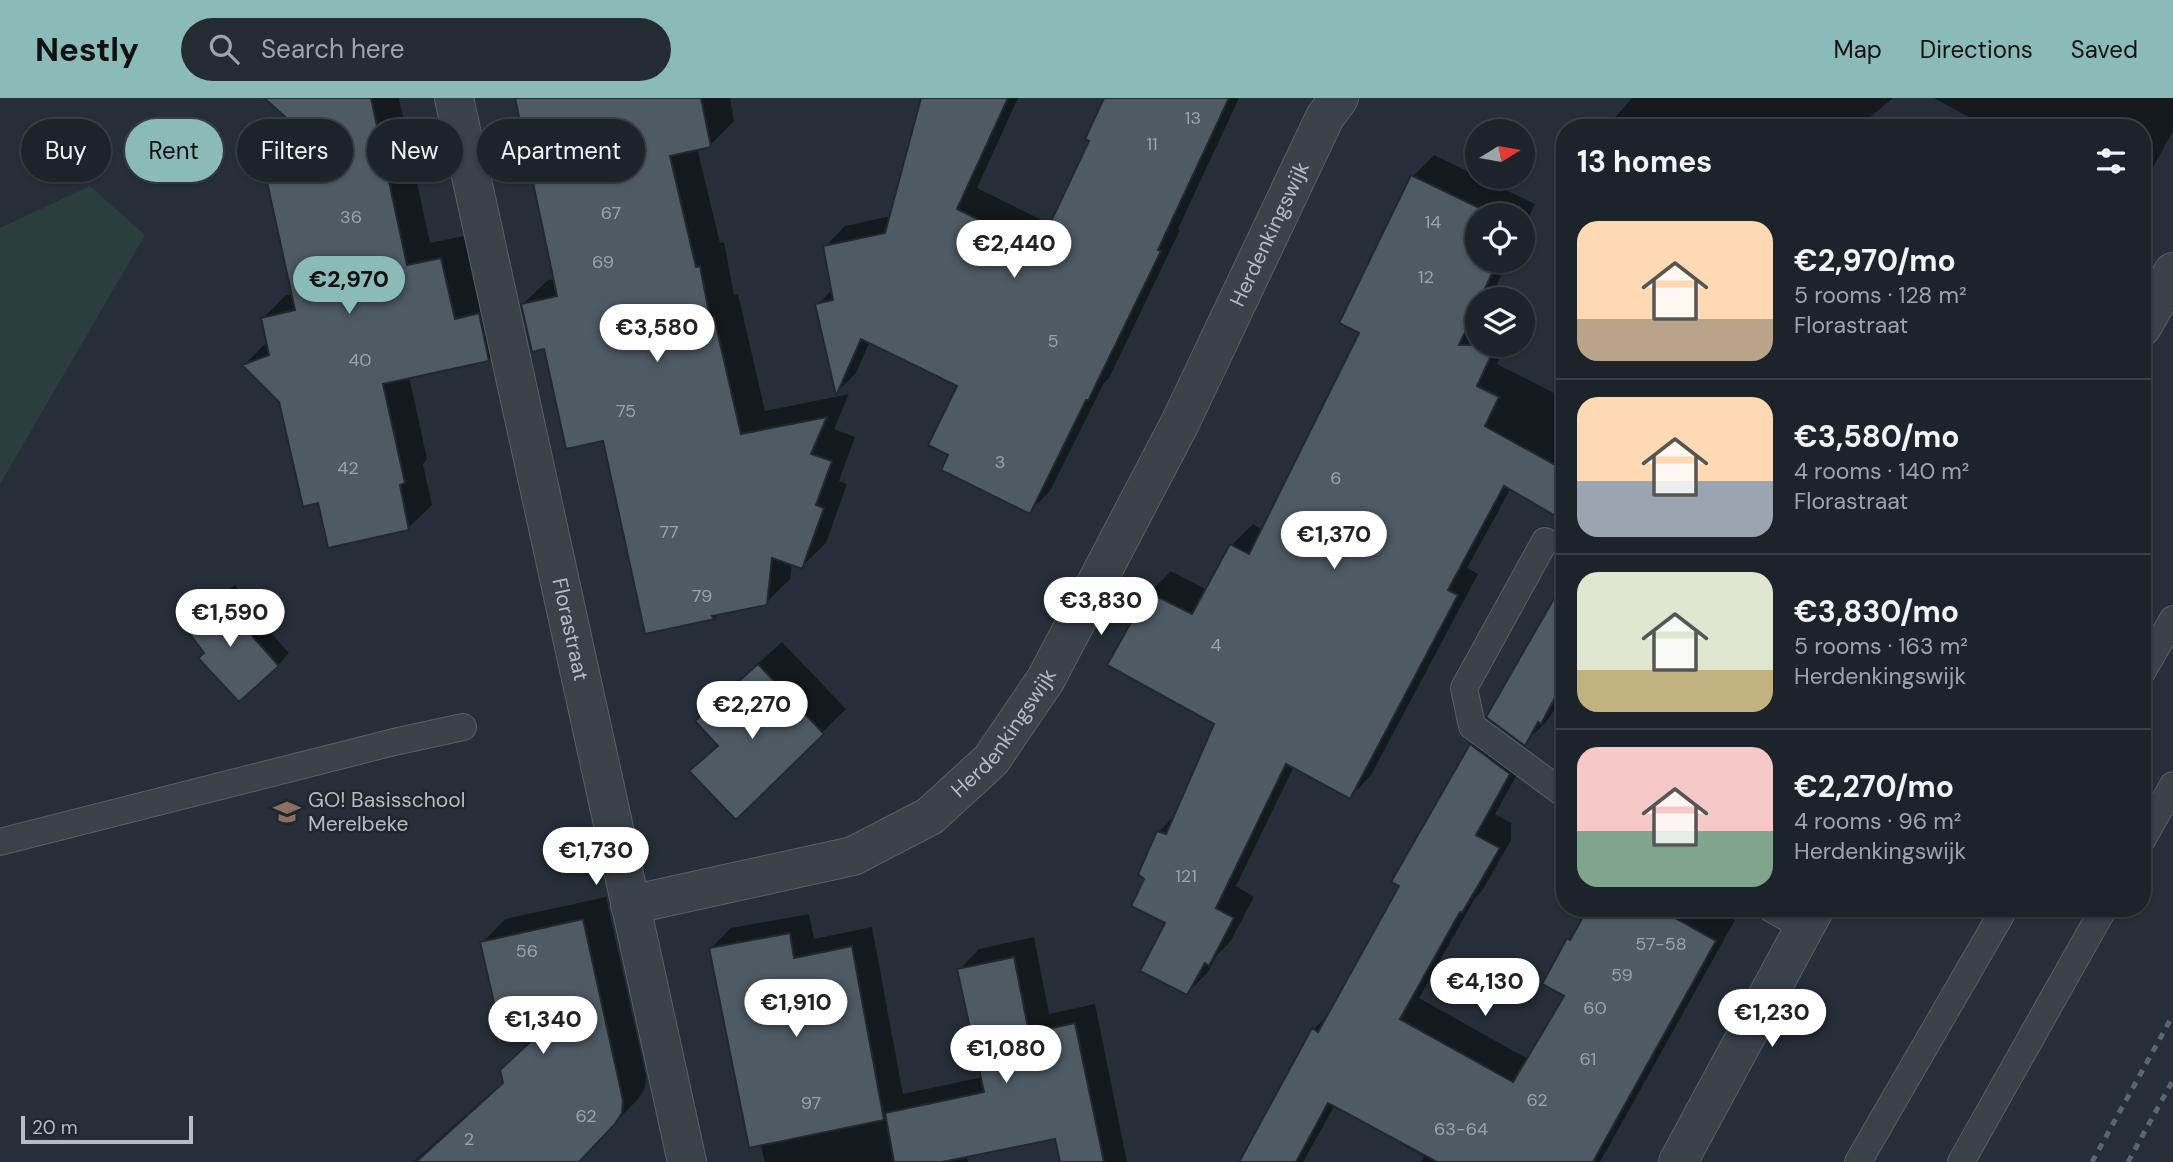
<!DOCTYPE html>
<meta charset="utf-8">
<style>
body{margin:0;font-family:"DM Sans",sans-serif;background:#252b33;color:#f1f3f6;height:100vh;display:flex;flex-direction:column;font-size:26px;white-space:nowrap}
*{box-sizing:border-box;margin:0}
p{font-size:23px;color:#a0a4a9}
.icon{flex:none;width:38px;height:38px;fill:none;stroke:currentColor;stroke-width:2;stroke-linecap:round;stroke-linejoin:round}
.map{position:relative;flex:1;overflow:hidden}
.side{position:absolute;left:1556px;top:21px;width:595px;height:798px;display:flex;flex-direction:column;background:#1c232b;border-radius:28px;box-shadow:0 2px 5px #0004,0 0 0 2px #3a4047}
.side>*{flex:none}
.top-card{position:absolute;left:21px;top:21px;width:665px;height:63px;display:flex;gap:14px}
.needle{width:46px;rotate:79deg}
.buttons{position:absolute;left:1465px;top:21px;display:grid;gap:14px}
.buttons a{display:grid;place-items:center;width:70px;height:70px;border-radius:50%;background:#1c232b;box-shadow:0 2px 5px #0004,0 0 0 2px #3a4047;font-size:35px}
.scale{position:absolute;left:21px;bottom:18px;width:172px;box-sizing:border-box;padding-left:7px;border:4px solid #b5bcc5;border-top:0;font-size:19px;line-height:24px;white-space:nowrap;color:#b5bcc5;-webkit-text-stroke:5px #1e262e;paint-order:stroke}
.price{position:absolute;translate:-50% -60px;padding:0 16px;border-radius:24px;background:#fff;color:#222;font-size:23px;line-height:46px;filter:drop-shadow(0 2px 4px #0008)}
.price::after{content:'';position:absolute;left:50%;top:42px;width:21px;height:16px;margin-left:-10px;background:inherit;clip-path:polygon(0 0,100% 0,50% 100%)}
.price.selected{background:#8bbbb9;color:#111}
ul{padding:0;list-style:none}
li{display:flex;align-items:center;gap:21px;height:175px;padding:0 21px}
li+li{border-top:2px solid #3a4047}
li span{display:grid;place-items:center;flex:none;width:196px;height:140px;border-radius:21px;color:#555}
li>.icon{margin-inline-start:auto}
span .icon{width:84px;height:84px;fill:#fffc;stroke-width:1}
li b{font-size:30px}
h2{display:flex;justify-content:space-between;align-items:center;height:84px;padding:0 21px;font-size:30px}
.pill{padding:0 24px;border-radius:32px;background:#1c232b;box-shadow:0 2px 5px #0004,0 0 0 2px #3a4047;font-size:24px;line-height:63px}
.pill.selected{background:#8bbbb9;color:#111}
header{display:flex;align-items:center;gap:42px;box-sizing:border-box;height:98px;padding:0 35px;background:#8bbbb9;color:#111}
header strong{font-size:33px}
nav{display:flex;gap:38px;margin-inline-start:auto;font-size:24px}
.search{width:490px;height:63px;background:#252b33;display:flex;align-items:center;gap:18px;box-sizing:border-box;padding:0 24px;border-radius:38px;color:#a0a4a9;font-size:26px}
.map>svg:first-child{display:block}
.green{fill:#2b3d3c}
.shadow{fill:#0007}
.building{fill:#4e5a64;stroke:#202830;stroke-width:2}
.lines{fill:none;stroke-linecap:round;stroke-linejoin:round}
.service-casing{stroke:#575f67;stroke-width:28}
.minor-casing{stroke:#575f67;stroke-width:40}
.tertiary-casing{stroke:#575f67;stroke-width:40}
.service{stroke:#394149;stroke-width:26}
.minor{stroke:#394149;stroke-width:38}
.tertiary{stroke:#394149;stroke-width:38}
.rail{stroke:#5c6670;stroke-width:5;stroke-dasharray:7 7;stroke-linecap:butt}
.labels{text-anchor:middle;stroke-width:5;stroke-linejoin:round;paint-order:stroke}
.number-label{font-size:18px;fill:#9ba4ad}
.street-label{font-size:21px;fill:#b5bcc5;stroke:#1e262e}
.poi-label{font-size:21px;fill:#b5bcc5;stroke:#1e262e;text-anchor:start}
</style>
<header>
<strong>Nestly</strong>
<div class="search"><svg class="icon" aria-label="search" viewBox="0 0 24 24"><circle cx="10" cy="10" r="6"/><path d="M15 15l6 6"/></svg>Search here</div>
<nav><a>Map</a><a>Directions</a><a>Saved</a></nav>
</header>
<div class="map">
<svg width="2173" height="1064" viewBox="0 0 2173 1064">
<rect width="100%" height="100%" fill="#262f39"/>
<!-- green -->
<path class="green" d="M 90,88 L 145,137 L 0,386 L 0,130 Z"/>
<!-- shadow -->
<path class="shadow" d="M 267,0 L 399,0 L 430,145 L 464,138 L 478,199 L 511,238 L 488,261 L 409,278 L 427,361 L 423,366 L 432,407 L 408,430 L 320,403 L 281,303 L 244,267 L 267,244 L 263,220 L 286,197 L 294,196 L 260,43 L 283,20 L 288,19 Z
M 516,0 L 730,0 L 734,23 L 710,47 L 697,50 L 720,145 L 724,144 L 734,197 L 738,196 L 765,313 L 849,296 L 834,331 L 855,339 L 839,383 L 847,386 L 826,445 L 801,469 L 792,466 L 790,481 L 766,505 L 719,515 L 714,520 L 646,534 L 605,341 L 546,249 L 523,206 L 548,182 L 555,181 Z
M 922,0 L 1018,0 L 977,90 L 1052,127 L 1091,42 L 1106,0 L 1239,0 L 1178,131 L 1180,132 L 1109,280 L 1104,285 L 1050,393 L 1029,414 L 950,357 L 960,287 L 870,243 L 856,275 L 837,294 L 817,207 L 833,191 L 825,149 L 845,128 L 891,118 Z
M 1632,0 L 1893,0 L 1857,30 L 1849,30 L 1839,20 L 1830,30 L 1606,30 Z
M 1934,0 L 2173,0 L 2173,33 L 2142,89 L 2142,30 L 1984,30 L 1985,28 Z
M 1434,57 L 1535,106 L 1522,133 L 1522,117 L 1477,117 L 1477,163 L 1508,163 L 1490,201 L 1477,201 L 1477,247 L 1506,247 L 1497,266 L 1564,300 L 1564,421 L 1511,390 L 1467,470 L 1478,476 L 1371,677 L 1350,699 L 1294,668 L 1236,788 L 1254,799 L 1230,844 L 1217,857 L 1208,874 L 1187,895 L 1167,824 L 1147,780 L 1140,776 L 1159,734 L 1176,716 L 1217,626 L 1109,567 L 1149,495 L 1171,473 L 1207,492 L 1232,447 L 1253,426 L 1263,432 L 1362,234 L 1412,79 Z
M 1564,486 L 1564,598 L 1546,624 L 1525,645 L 1488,618 Z
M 235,487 L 265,528 L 289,555 L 278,567 L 206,555 L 186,527 L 197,515 Z
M 782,544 L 846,611 L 736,719 L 691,673 L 718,646 L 720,600 Z
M 1492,627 L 1529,655 L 1495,716 L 1511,725 L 1511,742 L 1482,793 L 1475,800 L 1419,900 L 1528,961 L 1566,897 L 1568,841 L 1578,832 L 1590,810 L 1713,810 L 1735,822 L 1600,1064 L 1421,1064 L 1424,1059 L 1335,1007 L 1303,1064 L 1241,1064 L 1313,932 L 1332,913 L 1401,788 L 1472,647 Z
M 606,799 L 646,978 L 645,990 L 638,1001 L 577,1064 L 413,1064 L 504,983 L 550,926 L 482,845 L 505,821 Z
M 809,816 L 814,841 L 872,829 L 903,996 L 983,979 L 959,872 L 979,851 L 1034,839 L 1049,916 L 1095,906 L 1127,1064 L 1061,1064 L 1056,1039 L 966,1057 L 968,1064 L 765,1064 L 711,850 L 731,830 Z"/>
<!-- building -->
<path class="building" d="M 264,0 L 371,0 L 407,167 L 441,160 L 455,221 L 479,215 L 489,263 L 383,286 L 405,385 L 400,387 L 409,432 L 328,450 L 318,405 L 303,409 L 279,304 L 242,267 L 269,257 L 261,220 L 295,212 L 258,43 L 302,34 Z
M 515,0 L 701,0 L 711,49 L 670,58 L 696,169 L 700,168 L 710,220 L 714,219 L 741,336 L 827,319 L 811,356 L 832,363 L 816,407 L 824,410 L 802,471 L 772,460 L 767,507 L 712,518 L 715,521 L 645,536 L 603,343 L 566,351 L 544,251 L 532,254 L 521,206 L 557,198 Z
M 921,0 L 1008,0 L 957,111 L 1038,151 L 1089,43 L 1085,41 L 1104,0 L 1229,0 L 1158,152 L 1161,153 L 1088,303 L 1086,302 L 1030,416 L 941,372 L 948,357 L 928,347 L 957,288 L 861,241 L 836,298 L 815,206 L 833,202 L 823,148 L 885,135 Z
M 1411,77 L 1494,117 L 1477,117 L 1477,163 L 1498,163 L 1480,201 L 1477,201 L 1477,208 L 1459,247 L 1496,247 L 1477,288 L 1499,299 L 1485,328 L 1564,372 L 1564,423 L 1504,388 L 1448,492 L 1458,497 L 1350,701 L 1286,666 L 1216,810 L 1234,820 L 1209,868 L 1205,865 L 1187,897 L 1140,873 L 1165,825 L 1131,808 L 1144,781 L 1138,776 L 1157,733 L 1166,736 L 1214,626 L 1107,567 L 1148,494 L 1192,516 L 1230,446 L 1249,456 L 1359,235 L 1339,225 Z
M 1564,483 L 1564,583 L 1541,626 L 1538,624 L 1525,648 L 1486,619 Z
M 222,498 L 254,540 L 279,568 L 239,604 L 198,560 L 204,555 L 183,527 Z
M 758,566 L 824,636 L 736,722 L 689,673 L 718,648 L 695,623 Z
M 1470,646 L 1510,676 L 1476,737 L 1500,750 L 1462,815 L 1460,814 L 1400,921 L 1513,984 L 1564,898 L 1542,886 L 1567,840 L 1570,842 L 1588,810 L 1657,810 L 1716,843 L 1691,888 L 1593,1064 L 1437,1064 L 1328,1005 L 1296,1064 L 1239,1064 L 1312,930 L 1318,934 L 1399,788 L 1391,784 Z
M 583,821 L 623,1002 L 622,1015 L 615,1026 L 579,1064 L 416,1064 L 503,985 L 500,972 L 546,929 L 502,940 L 480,844 Z
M 790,835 L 794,860 L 852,848 L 884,1022 L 749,1050 L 709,850 Z
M 1014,859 L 1029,935 L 1075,925 L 1104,1064 L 1060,1064 L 1055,1041 L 942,1064 L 894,1064 L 885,1015 L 984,994 L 957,871 Z"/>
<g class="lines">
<!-- service casing -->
<g class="service-casing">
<path id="service" d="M 1545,443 L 1464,590 L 1472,628 L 1564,696
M 2142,574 L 2173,521
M 2142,742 L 2173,687
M 0,744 L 394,644 L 463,629
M 1770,810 L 1804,829
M 1858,1064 L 2005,810
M 1961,1064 L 2104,810"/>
</g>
<!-- minor casing -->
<g class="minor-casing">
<g id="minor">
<path id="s1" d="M 454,0 L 687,1064"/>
<path id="s2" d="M 630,807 L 853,758 L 930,718 L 991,662 L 1046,581 L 1180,325 L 1325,19 L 1339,0"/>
</g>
</g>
<!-- tertiary casing -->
<g class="tertiary-casing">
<path id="tertiary" d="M 2142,229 L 2173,174
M 1678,1064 L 1815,810"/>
</g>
<!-- service -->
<use href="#service" class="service"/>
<!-- minor -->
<use href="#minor" class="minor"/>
<!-- tertiary -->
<use href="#tertiary" class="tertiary"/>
<!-- rail -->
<path class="rail" d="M 2092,1064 L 2173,917
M 2128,1064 L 2173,982"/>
</g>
<!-- icons -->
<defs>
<g id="school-bare" transform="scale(2.1)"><path d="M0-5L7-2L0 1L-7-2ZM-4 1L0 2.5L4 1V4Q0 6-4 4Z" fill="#8d6e63" stroke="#1e262e" stroke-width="2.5" paint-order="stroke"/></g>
</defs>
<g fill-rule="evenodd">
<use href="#school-bare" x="287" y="714"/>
</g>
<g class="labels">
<!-- number labels -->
<g class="number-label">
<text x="1193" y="26">13</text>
<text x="1152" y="52">11</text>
<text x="611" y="121">67</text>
<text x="351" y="125">36</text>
<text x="1433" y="130">14</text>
<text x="603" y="170">69</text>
<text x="1426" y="185">12</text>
<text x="1053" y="249">5</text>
<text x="360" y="268">40</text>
<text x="626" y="319">75</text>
<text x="1000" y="370">3</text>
<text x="348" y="376">42</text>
<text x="1336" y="386">6</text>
<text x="669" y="440">77</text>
<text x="702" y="504">79</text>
<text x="1216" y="553">4</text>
<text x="1186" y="784">121</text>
<text x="1661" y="852">57-58</text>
<text x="527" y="859">56</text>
<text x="1622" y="883">59</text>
<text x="1595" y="916">60</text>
<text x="1588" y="967">61</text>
<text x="1537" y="1008">62</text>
<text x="811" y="1011">97</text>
<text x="586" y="1024">62</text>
<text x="1461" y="1037">63-64</text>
<text x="469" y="1047">2</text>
</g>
<!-- street labels -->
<g class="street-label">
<text dy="7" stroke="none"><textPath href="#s2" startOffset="994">Herdenkingswijk</textPath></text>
<text dy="7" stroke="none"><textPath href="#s1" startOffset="544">Florastraat</textPath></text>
<text dy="7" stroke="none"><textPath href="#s2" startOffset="427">Herdenkingswijk</textPath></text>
</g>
<!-- poi labels -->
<g class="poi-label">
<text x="308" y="709">GO! Basisschool<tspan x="308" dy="24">Merelbeke</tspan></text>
</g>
</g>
</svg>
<div class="buttons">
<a><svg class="needle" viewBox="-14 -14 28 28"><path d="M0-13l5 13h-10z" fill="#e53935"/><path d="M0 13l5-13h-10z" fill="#a0a4a9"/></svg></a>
<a><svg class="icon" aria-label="locate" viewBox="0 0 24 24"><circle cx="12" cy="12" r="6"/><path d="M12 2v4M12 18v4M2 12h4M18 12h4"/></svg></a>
<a><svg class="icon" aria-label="layers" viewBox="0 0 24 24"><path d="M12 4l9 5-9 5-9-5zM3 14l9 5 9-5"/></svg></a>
</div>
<div class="scale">20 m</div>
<b class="price" style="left:1014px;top:182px">€2,440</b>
<b class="price selected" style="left:349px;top:218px">€2,970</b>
<b class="price" style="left:657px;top:266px">€3,580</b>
<b class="price" style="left:1334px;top:473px">€1,370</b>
<b class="price" style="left:1101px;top:539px">€3,830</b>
<b class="price" style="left:230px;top:551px">€1,590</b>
<b class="price" style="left:752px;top:643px">€2,270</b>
<b class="price" style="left:596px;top:789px">€1,730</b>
<b class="price" style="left:1485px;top:920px">€4,130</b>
<b class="price" style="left:796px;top:941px">€1,910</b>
<b class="price" style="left:1772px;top:951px">€1,230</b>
<b class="price" style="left:543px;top:958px">€1,340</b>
<b class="price" style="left:1006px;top:987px">€1,080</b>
<div class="top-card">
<a class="pill">Buy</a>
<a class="pill selected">Rent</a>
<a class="pill">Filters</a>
<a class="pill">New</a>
<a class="pill">Apartment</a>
</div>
<section class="side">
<h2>13 homes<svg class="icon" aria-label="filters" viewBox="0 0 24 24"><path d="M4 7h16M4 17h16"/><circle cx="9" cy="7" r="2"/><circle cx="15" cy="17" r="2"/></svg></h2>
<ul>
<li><span style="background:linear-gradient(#ffd9b3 70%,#b9a48a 0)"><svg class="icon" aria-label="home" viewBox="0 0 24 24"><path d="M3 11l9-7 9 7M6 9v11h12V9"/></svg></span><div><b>€2,970/mo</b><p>5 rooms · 128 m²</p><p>Florastraat</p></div></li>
<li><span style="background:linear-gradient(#ffd9b3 60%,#9aa5b1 0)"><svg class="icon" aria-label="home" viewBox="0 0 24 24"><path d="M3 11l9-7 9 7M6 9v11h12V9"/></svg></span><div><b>€3,580/mo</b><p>4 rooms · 140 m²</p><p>Florastraat</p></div></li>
<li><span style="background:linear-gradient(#dfe7d0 70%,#c2b280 0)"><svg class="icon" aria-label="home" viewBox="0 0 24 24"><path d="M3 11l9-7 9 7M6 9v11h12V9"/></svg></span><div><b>€3,830/mo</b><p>5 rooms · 163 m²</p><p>Herdenkingswijk</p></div></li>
<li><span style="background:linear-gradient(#f6c9c9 60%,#7fa58c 0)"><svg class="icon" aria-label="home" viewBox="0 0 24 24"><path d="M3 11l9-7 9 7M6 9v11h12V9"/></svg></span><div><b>€2,270/mo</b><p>4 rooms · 96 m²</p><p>Herdenkingswijk</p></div></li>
</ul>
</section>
</div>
